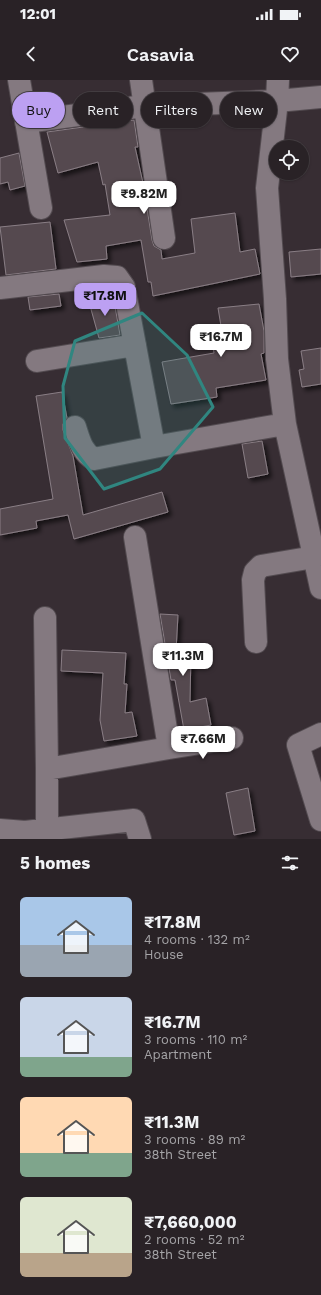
<!DOCTYPE html>
<meta charset="utf-8">
<style>
body{margin:0;font-family:"Work Sans",sans-serif;background:#312a2e;color:#f1f3f6;height:100vh;display:flex;flex-direction:column;font-size:15px;white-space:nowrap}
*{box-sizing:border-box;margin:0}
p{font-size:13px;color:#a5a4a7}
.icon{flex:none;width:22px;height:22px;fill:none;stroke:currentColor;stroke-width:2;stroke-linecap:round;stroke-linejoin:round}
.map{position:relative;height:759px;overflow:hidden}
.sheet{display:flex;flex-direction:column;background:#292226;flex:1}
.sheet>*{flex:none}
.top-card{position:absolute;left:12px;top:12px;width:297px;height:36px;display:flex;gap:8px}
.tools{position:absolute;left:269px;top:60px;display:grid;gap:8px}
.tools a{display:grid;place-items:center;width:40px;height:40px;border-radius:50%;background:#292226;box-shadow:0 1px 3px #0004,0 0 0 1px #453f43;font-size:20px}
.price{position:absolute;translate:-50% -34px;padding:0 9px;border-radius:8px;background:#fff;color:#222;font-size:13px;line-height:26px;filter:drop-shadow(0 1px 2px #0008)}
.price::after{content:'';position:absolute;left:50%;top:24px;width:12px;height:9px;margin-left:-6px;background:inherit;clip-path:polygon(0 0,100% 0,50% 100%)}
.price.selected{background:#bca0f2;color:#111}
ul{padding:0;list-style:none}
li{display:flex;align-items:center;gap:12px;height:100px;padding:0 20px}
li span{display:grid;place-items:center;flex:none;width:112px;height:80px;border-radius:6px;color:#555}
li>.icon{margin-inline-start:auto}
span .icon{width:48px;height:48px;fill:#fffc;stroke-width:1}
li b{font-size:17px}
h2{display:flex;justify-content:space-between;align-items:center;height:48px;padding:0 20px;font-size:17px}
.chip{padding:0 14px;border-radius:18px;background:#292226;box-shadow:0 1px 3px #0004,0 0 0 1px #453f43;font-size:14px;line-height:36px}
.chip.selected{background:#bca0f2;color:#111}
.status{display:flex;justify-content:space-between;align-items:center;height:28px;padding:0 20px;background:#292226;direction:ltr}
.status svg{height:11px;fill:currentColor}
header{display:flex;justify-content:space-between;align-items:center;height:52px;padding:0 20px;background:#292226;font-size:18px;font-weight:600}
.map>svg:first-child{display:block}
.building{fill:#544a50;stroke:#8a7e85;filter:url(#shadow)}
.lines{fill:none;stroke-linecap:round;stroke-linejoin:round}
.minor-casing{stroke:#534b50;stroke-width:24}
.minor{stroke:#847980;stroke-width:22}
.marked{fill:#308680;fill-opacity:0.2;stroke:#308680;stroke-width:3;stroke-linejoin:round}
</style>
<div class="status"><b>12:01</b><svg viewBox="0 0 49 12"><path d="M0 12V9h3v3zM5 12V6h3v6zM10 12V3h3v9zM15 12V0h3v12zM26 1h20v11H26zM47 4h2v5h-2z"/></svg></div>
<header><svg class="icon" aria-label="back" viewBox="0 0 24 24"><path d="M15 5l-7 7 7 7"/></svg>Casavia<svg class="icon" aria-label="heart" viewBox="0 0 24 24"><path d="M12 20l-8-8c-3-5 5-10 8-4 3-6 11-1 8 4z"/></svg></header>
<div class="map">
<svg width="321" height="759" viewBox="0 0 321 759">
<defs>
<filter id="shadow"><feDropShadow dx="3.5" dy="3.5" stdDeviation="2" flood-color="#0009"/></filter>
</defs>
<rect width="100%" height="100%" fill="#372d33"/>
<!-- building -->
<path class="building" d="M 134,40 L 138,67 L 135,67 L 143,103 L 152,160 L 154,166 L 161,170 L 162,179 L 195,173 L 191,139 L 235,133 L 240,172 L 255,169 L 260,194 L 153,216 L 151,202 L 148,202 L 141,160 L 106,166 L 107,179 L 77,182 L 64,140 L 110,135 L 105,104 L 103,105 L 98,82 L 58,93 L 47,52 Z
M 19,73 L 25,106 L 10,110 L 8,102 L 0,104 L 0,78 Z
M 50,142 L 56,189 L 6,195 L 0,147 Z
M 321,169 L 321,194 L 291,197 L 289,172 Z
M 59,214 L 61,226 L 30,230 L 28,217 Z
M 113,215 L 120,255 L 99,258 L 89,222 Z
M 259,224 L 264,251 L 264,273 L 261,274 L 266,300 L 216,308 L 217,317 L 171,324 L 162,282 L 214,273 L 212,260 L 223,258 L 218,228 Z
M 321,268 L 321,304 L 302,307 L 299,290 L 304,289 L 301,271 Z
M 62,312 L 67,338 L 63,344 L 63,350 L 73,376 L 83,435 L 162,412 L 168,432 L 74,459 L 68,435 L 36,441 L 37,448 L 0,455 L 0,429 L 53,419 L 36,316 Z
M 262,361 L 268,394 L 248,398 L 242,364 Z
M 160,534 L 178,535 L 176,571 L 191,571 L 190,622 L 206,618 L 211,645 L 184,650 L 175,600 L 171,600 Z
M 62,570 L 126,573 L 124,604 L 127,604 L 125,633 L 132,632 L 137,656 L 104,661 L 100,640 L 103,593 L 61,591 Z
M 248,708 L 255,751 L 234,755 L 226,713 Z"/>
<g class="lines">
<!-- minor casing -->
<g class="minor-casing">
<path id="minor" d="M 19,0 L 41,128
M 141,0 L 164,158
M 278,0 L 277,21 L 267,108 L 275,219 L 277,279 L 285,344 L 321,508
M 26,42 L 144,26 L 277,21 L 321,17
M 0,208 L 104,196 L 117,197 L 124,207 L 154,367 L 285,344
M 37,281 L 135,265
M 75,347 C 79,359 82,373 94,379 L 154,367
M 45,538 L 47,689 L 169,668 L 135,457
M 256,562 L 253,500 L 255,492 L 261,486 L 314,477
M 321,654 L 298,665 L 321,740
M 169,668 L 232,658
M 47,689 L 47,749
M 0,750 L 25,752 L 134,740 L 140,759"/>
</g>
<!-- minor -->
<use href="#minor" class="minor"/>
</g>
<!-- marked area -->
<path class="marked" d="M 142,233 L 187,275 L 213,327 L 160,389 L 104,409 L 65,358 L 63,306 L 75,261 Z"/>
</svg>
<div class="tools">
<a><svg class="icon" aria-label="locate" viewBox="0 0 24 24"><circle cx="12" cy="12" r="6"/><path d="M12 2v4M12 18v4M2 12h4M18 12h4"/></svg></a>
</div>
<b class="price" style="left:144px;top:135px">₹9.82M</b>
<b class="price selected" style="left:105px;top:237px">₹17.8M</b>
<b class="price" style="left:221px;top:278px">₹16.7M</b>
<b class="price" style="left:183px;top:597px">₹11.3M</b>
<b class="price" style="left:203px;top:680px">₹7.66M</b>
<div class="top-card">
<a class="chip selected">Buy</a>
<a class="chip">Rent</a>
<a class="chip">Filters</a>
<a class="chip">New</a>
</div>
</div>
<section class="sheet">
<h2>5 homes<svg class="icon" aria-label="filters" viewBox="0 0 24 24"><path d="M4 7h16M4 17h16"/><circle cx="9" cy="7" r="2"/><circle cx="15" cy="17" r="2"/></svg></h2>
<ul>
<li><span style="background:linear-gradient(#a9c7e8 60%,#9aa5b1 0)"><svg class="icon" aria-label="home" viewBox="0 0 24 24"><path d="M3 11l9-7 9 7M6 9v11h12V9"/></svg></span><div><b>₹17.8M</b><p>4 rooms · 132 m²</p><p>House</p></div></li>
<li><span style="background:linear-gradient(#c9d6e8 75%,#7fa58c 0)"><svg class="icon" aria-label="home" viewBox="0 0 24 24"><path d="M3 11l9-7 9 7M6 9v11h12V9"/></svg></span><div><b>₹16.7M</b><p>3 rooms · 110 m²</p><p>Apartment</p></div></li>
<li><span style="background:linear-gradient(#ffd9b3 70%,#7fa58c 0)"><svg class="icon" aria-label="home" viewBox="0 0 24 24"><path d="M3 11l9-7 9 7M6 9v11h12V9"/></svg></span><div><b>₹11.3M</b><p>3 rooms · 89 m²</p><p>38th Street</p></div></li>
<li><span style="background:linear-gradient(#dfe7d0 70%,#b9a48a 0)"><svg class="icon" aria-label="home" viewBox="0 0 24 24"><path d="M3 11l9-7 9 7M6 9v11h12V9"/></svg></span><div><b>₹7,660,000</b><p>2 rooms · 52 m²</p><p>38th Street</p></div></li>
</ul>
</section>
